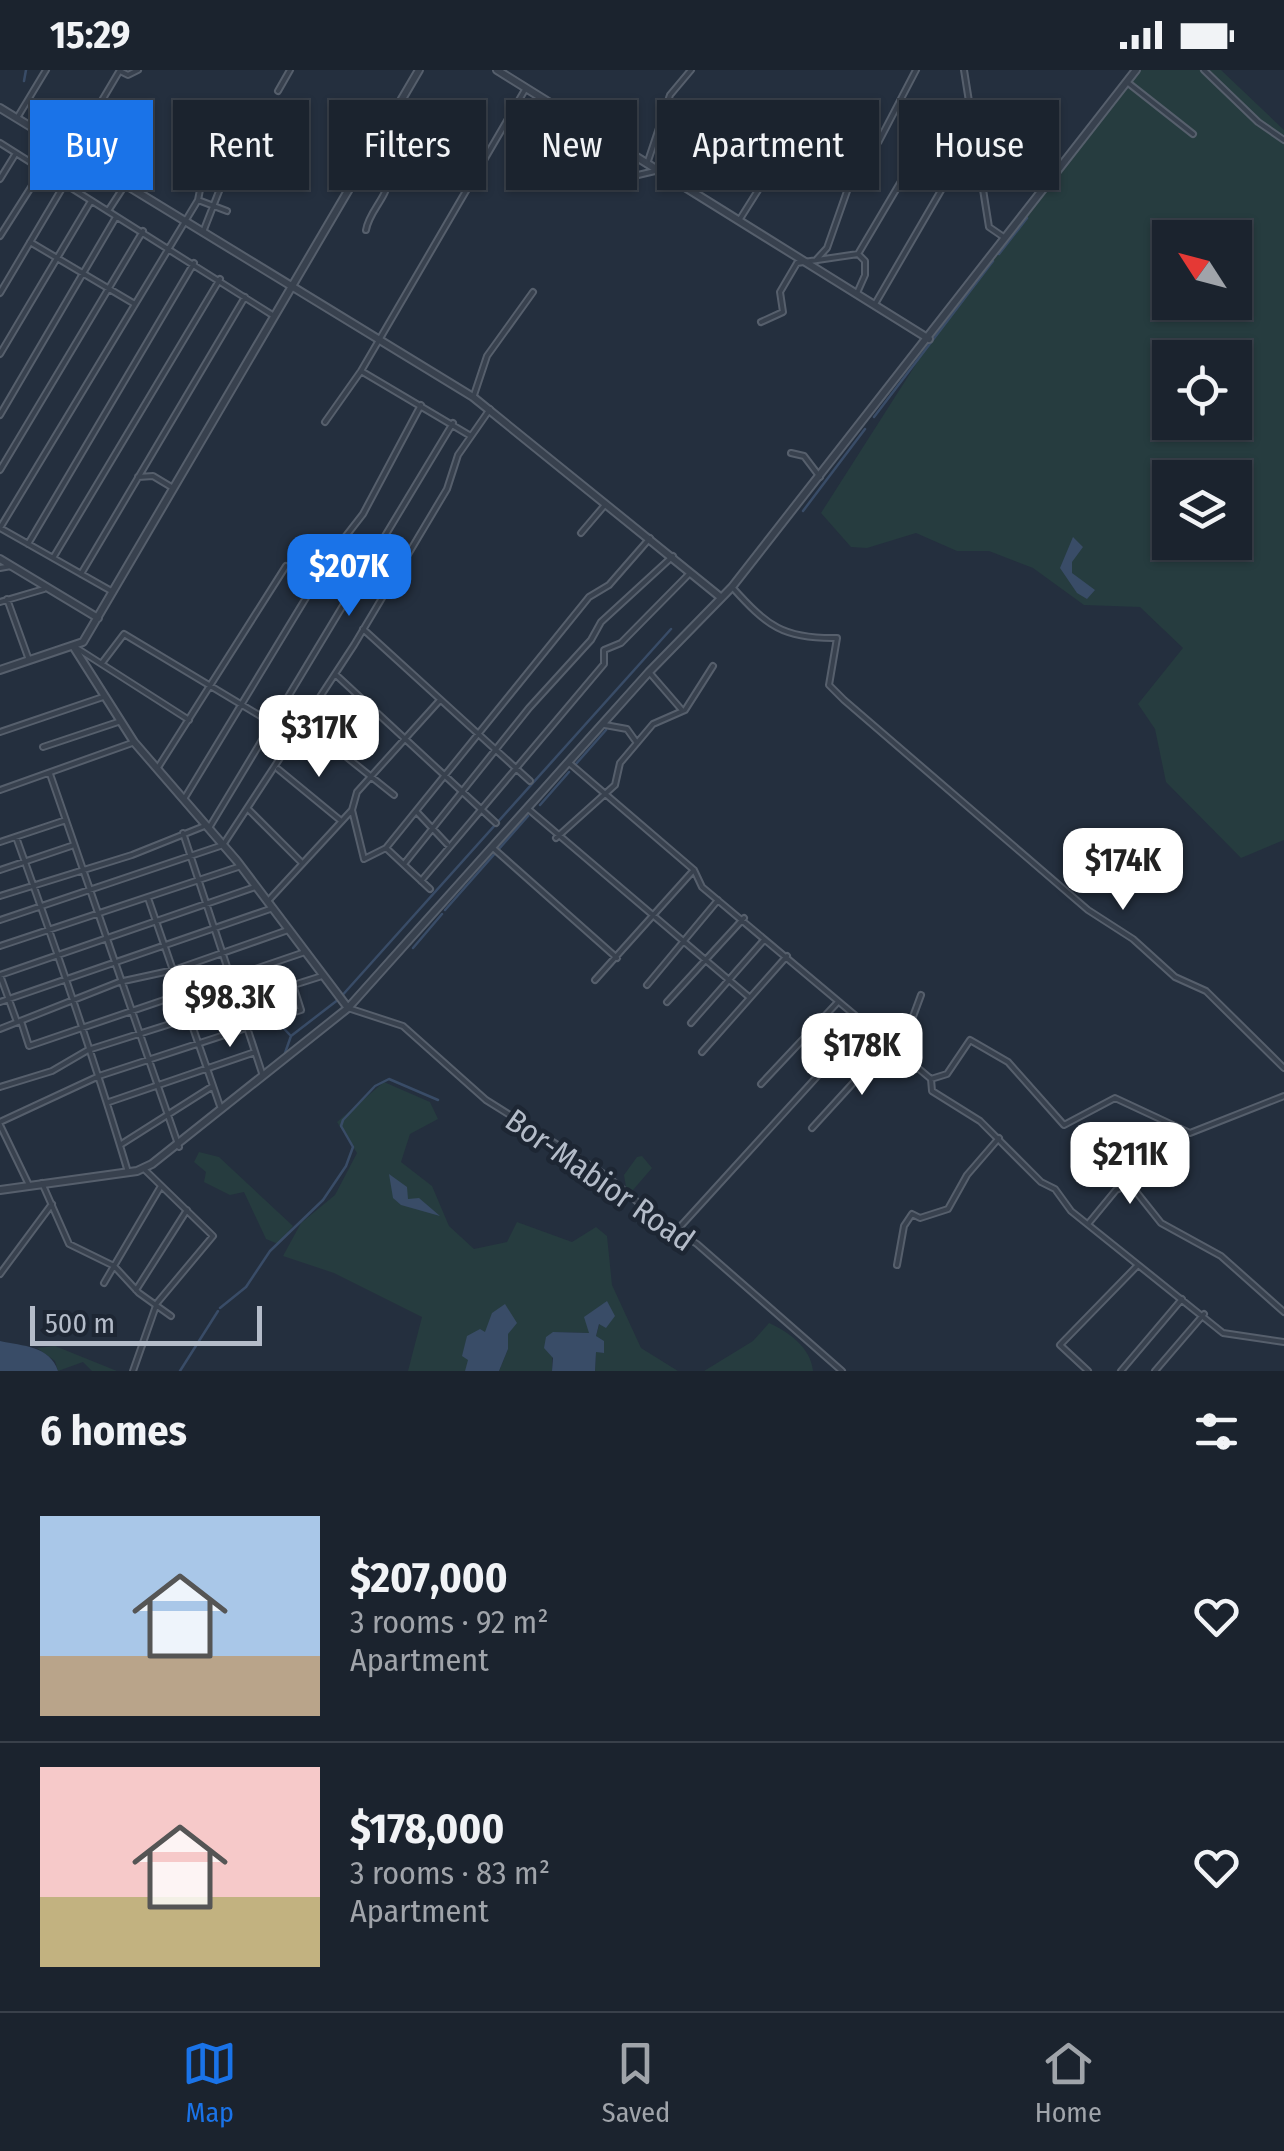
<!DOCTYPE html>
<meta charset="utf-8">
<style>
body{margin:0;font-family:"Fira Sans Condensed",sans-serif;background:#242b36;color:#f1f3f6;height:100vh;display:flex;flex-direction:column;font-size:38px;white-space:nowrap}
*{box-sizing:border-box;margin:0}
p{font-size:32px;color:#a0a4aa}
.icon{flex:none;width:55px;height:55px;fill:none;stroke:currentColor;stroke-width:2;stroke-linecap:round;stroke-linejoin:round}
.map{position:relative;height:1301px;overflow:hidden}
.drawer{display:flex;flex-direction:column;background:#1b232e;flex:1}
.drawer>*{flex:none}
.hud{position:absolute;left:30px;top:30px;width:1225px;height:90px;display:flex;gap:20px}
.needle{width:65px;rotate:306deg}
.fabs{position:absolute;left:1152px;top:150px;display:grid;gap:20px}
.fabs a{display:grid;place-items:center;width:100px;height:100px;border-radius:0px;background:#1b232e;box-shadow:0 2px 8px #0004,0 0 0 2px #39404a;font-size:50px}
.scale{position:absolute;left:30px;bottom:25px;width:232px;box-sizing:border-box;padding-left:10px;border:5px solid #b4bcc9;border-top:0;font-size:28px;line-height:35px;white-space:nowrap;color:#b4bcc9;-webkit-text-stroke:8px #1d2633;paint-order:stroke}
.price{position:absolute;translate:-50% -85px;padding:0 22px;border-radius:20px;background:#fff;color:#222;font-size:32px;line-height:65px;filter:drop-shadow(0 2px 5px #0008)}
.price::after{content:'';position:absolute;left:50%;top:60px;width:30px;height:22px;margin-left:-15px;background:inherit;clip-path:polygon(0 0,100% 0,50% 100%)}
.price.on{background:#1a73e8;color:#fff}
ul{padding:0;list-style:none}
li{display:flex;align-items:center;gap:30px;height:250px;padding:0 40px}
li+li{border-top:2px solid #39404a}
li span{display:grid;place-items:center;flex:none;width:280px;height:200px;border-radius:0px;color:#555}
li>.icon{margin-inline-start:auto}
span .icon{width:120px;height:120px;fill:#fffc;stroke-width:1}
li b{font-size:42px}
h2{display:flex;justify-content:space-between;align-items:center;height:120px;padding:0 40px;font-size:42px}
.pill{padding:0 35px;border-radius:0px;background:#1b232e;box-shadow:0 2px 8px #0004,0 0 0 2px #39404a;font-size:35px;line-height:90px}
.pill.on{background:#1a73e8;color:#fff}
.status{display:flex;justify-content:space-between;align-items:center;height:70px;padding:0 50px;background:#1b232e;direction:ltr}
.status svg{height:28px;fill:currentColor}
.tab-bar{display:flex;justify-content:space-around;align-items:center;height:140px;border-top:2px solid #39404a;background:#1b232e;font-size:28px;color:#a0a4aa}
.tab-bar a{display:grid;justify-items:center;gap:5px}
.tab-bar .on{color:#1a73e8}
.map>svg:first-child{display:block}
.green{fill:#263c3f;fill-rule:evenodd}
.water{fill:#394c67}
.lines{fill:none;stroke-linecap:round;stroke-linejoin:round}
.stream{stroke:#394c67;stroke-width:2.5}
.minor-casing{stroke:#565f6c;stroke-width:8}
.tertiary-casing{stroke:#565f6c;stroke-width:10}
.minor{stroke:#38414e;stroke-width:4}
.tertiary{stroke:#38414e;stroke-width:6}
.labels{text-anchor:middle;stroke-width:9;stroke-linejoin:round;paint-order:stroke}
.street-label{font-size:32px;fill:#b4bcc9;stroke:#1d2633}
</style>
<div class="status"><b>15:29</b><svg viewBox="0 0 49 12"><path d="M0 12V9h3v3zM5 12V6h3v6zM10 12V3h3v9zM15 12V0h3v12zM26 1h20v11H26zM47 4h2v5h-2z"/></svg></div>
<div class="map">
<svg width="1284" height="1301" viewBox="0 0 1284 1301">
<rect width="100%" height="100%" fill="#242f3e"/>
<!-- green -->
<path class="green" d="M 1141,0 L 1221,0 L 1284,60 L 1284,770 L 1241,788 L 1166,712 L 1155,659 L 1138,634 L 1183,578 L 1140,537 L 1084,535 L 1033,498 L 989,481 L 957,481 L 916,463 L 867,478 L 851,477 L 821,443 L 983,189 ZM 1170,168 L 1235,168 L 1235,232 L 1170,232 ZM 1170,288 L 1235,288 L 1235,352 L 1170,352 ZM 1170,408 L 1235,408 L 1235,472 L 1170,472 Z
M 384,1012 L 430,1032 L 438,1049 L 410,1064 L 401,1092 L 432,1116 L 449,1156 L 474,1179 L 507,1172 L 517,1152 L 572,1172 L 596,1157 L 607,1166 L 612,1215 L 641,1278 L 678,1301 L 595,1301 L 596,1281 L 603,1283 L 596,1266 L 606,1231 L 590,1263 L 553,1262 L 552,1301 L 499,1301 L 508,1279 L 507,1264 L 490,1257 L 465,1301 L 408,1301 L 422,1247 L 334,1203 L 283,1186 L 301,1153 L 335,1125 L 357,1083 L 337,1052 Z
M 199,1082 L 219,1087 L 293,1156 L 278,1174 L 266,1169 L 244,1122 L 230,1125 L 204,1112 L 206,1102 L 194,1092 Z
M 642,1086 L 652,1098 L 633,1120 L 626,1117 L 624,1105 L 637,1087 Z
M 769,1253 C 789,1262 811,1278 813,1301 L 704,1301 L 753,1271 Z
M 55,1276 L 117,1301 L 92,1301 L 83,1292 L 58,1301 L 55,1291 L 37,1278 Z"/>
<!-- water -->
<path class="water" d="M 1073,467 L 1083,477 L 1072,492 L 1072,503 L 1095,520 L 1087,529 L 1077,523 L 1060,498 Z
M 389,1104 L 407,1117 L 408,1129 L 419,1128 L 440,1146 L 401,1135 L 393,1128 Z
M 607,1231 L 615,1246 L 606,1258 L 599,1254 L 596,1266 L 604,1271 L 604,1283 L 596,1282 L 595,1301 L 552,1301 L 553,1288 L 544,1278 L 546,1267 L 553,1262 L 589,1263 L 584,1247 Z
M 505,1234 L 517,1253 L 508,1264 L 508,1279 L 499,1301 L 465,1301 L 468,1290 L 462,1286 L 467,1266 L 480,1259 L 485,1262 L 492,1243 Z
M 0,1271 C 23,1276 50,1276 58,1301 L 0,1301 Z"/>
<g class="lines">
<!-- stream -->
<path class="stream" d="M 24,11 L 26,0
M 999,184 L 1027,148
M 874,347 L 993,191
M 803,441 L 865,359
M 575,695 L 606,660
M 540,735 L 569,702
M 445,840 L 528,746
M 413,878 L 442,844
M 272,946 L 290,965
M 285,983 L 291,966 L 339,929 L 671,559
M 220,1238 L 246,1217 L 270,1181 L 323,1130 L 346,1096 L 353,1077 L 341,1056 L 343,1050 L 375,1016 L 389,1009 L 438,1030
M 180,1301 L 218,1241"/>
<!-- minor casing -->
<g class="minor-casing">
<path id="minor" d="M 964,0 L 989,157 L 1005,168
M 1204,0 L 1258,52 L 1284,70
M 120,1 L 128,5 L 138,0
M 1127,12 L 1193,64
M 278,21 L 290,0
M 17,48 L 46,0
M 210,69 L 198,130 L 227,141
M 0,73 L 274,246
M 72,81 L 120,0
M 647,94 L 670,25 L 691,0
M 362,95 L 388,109 C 388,127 369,141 366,160
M 0,109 L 16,83
M 621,109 L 655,101
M 108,141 L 125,115
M 740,149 L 782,82
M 203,162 L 225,106
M 0,166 L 42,100
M 30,172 L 133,233
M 858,184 L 939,47
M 816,190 L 827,178 L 852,107 L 879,71 L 916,0
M 0,223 L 64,115
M 875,234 L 975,62
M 761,252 L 783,242 L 780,222 L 797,193 L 858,184 L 865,191 L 865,205 L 857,223
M 0,284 L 91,131
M 361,301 L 469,365
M 474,325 L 487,286 L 533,222
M 0,345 L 116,147
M 325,352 L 361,301 L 526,18
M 791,383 L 804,386 L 820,407
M 0,400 L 143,161
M 138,407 L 153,406 L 173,418
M 0,458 L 198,130
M 0,458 L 113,522
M 581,463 L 604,436
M 28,474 L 194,193
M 53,488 L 220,209
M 0,498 L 11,496
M 81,504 L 245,227
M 732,517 C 767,556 783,569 837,568 L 829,615 L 844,630 L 1088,840 L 1133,869 L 1175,907 L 1206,921 L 1284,998
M 7,529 L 29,590
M 0,532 L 44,519
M 363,559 L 530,711
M 75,577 L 189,650
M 102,593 L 124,564 L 272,653
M 649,602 L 681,639
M 335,604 L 496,753
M 304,653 L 394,725
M 605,655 L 627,659 L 637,673
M 0,662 L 103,627
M 43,677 L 121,651
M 568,692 L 694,800 L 702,817 L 931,1009 L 932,1021 L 980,1051 L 1041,1112 L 1055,1119 L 1071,1141 L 1223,1263 L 1284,1272
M 157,699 L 286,496
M 278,699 L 340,750
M 50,704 L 179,1077
M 0,720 L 132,673
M 184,729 L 335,480 L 363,444 L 421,335
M 527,738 L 749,927
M 249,740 L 302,793
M 352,740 L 364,789 L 386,778 L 430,819
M 416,741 L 447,774
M 209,758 L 453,353
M 183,763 L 263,1006
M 16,767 C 56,878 94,988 128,1102
M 556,768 L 615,715 L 620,693 L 653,654 L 685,640 L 713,596
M 0,772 L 66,750
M 386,778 L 589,527 L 609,515 L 650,468
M 493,778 L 617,888
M 404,794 L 529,638 L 591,570 L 601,552 L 673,486
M 0,800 L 74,775
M 421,811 L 604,594 L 604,580 L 621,573 L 688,505
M 0,826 L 132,785 L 207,755
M 148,828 L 220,1036
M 268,831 L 352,740 L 357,722 L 440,630
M 0,850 L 223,775 L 354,575 L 447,419 L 458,385 L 490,339
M 0,876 L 241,796
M 0,905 L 255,817
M 0,905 L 17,952
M 595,910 L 692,802
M 647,915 L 718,830
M 0,932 L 273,838
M 667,932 L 744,848
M 348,938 L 403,956 L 486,1030 L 607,1106 L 655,1147 L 697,1174 L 842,1301
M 21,951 L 29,976 L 305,882
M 691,953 L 764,870
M 0,959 L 119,912 L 174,900 L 288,860
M 892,981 L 911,952 L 921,925
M 702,982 L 787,886
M 931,1009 L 947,1004 L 970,970 L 1008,992 L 1064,1055 L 1115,1028 L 1190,1063 L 1284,1026
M 761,1014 L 837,933
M 0,1017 L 52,1001 L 88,980 L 322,906
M 109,1032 L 255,982
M 0,1052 L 99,1006 L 301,940 L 293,915
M 0,1055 L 28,1113
M 812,1058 L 886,977
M 120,1075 L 213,1016
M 42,1113 L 69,1174 L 114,1196 L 139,1223 L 171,1246
M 1088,1154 L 1116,1120 L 1130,1114 L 1161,1153 L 1221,1186 L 1284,1242
M 679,1158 L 864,955
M 897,1195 L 904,1156 L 912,1144 L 920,1148 L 948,1139 L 967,1105 L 999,1068
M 0,1204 L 52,1134
M 104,1213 L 161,1116
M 136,1220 L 187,1140
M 133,1301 L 157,1233 L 213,1166 L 143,1098
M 1088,1301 L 1060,1275 L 1136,1197
M 1121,1301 L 1182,1229
M 1155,1301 L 1204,1244"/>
</g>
<!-- tertiary casing -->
<g class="tertiary-casing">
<path id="tertiary" d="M 497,0 L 929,269
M 0,38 L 473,327 L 719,526
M 0,489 L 98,548
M 73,576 L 134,672 L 237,791 L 348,938
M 0,600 L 83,572 L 419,0
M 0,1120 L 137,1101 L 152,1094 L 348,938 L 649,602 L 732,517 L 1136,0"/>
</g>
<!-- minor -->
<use href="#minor" class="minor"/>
<!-- tertiary -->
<use href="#tertiary" class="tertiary"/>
</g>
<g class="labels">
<!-- street labels -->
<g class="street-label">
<text transform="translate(600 1110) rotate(35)" y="11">Bor-Mabior Road</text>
</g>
</g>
</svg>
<div class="fabs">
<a><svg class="needle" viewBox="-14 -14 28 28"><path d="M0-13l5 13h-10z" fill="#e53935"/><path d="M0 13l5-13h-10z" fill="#a0a4aa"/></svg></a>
<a><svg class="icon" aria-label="locate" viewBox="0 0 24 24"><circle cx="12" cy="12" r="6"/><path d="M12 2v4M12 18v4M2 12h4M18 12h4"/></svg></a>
<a><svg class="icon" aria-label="layers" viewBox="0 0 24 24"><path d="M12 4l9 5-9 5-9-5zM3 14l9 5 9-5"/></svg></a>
</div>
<div class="scale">500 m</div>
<b class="price on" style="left:349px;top:549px">$207K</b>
<b class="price" style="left:319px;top:710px">$317K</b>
<b class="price" style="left:1123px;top:843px">$174K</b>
<b class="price" style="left:230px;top:980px">$98.3K</b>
<b class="price" style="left:862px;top:1028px">$178K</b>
<b class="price" style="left:1130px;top:1137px">$211K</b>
<div class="hud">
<a class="pill on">Buy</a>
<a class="pill">Rent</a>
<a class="pill">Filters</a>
<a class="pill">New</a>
<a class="pill">Apartment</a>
<a class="pill">House</a>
</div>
</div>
<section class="drawer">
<h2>6 homes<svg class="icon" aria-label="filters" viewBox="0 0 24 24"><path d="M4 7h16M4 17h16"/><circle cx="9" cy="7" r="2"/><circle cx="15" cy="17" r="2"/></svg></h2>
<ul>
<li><span style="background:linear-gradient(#a9c7e8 70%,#b9a48a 0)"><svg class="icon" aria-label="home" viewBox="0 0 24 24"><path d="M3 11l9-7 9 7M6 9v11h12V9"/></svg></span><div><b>$207,000</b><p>3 rooms · 92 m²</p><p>Apartment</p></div><svg class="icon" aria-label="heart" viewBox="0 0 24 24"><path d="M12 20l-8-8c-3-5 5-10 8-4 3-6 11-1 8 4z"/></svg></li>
<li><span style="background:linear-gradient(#f6c9c9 65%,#c2b280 0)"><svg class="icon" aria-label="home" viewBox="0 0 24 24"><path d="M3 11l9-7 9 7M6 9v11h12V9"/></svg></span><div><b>$178,000</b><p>3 rooms · 83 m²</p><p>Apartment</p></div><svg class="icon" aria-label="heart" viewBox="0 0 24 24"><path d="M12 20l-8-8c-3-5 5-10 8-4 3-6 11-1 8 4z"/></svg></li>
</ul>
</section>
<nav class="tab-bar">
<a class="on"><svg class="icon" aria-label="map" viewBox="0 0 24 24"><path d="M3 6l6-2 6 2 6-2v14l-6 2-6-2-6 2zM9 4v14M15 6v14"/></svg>Map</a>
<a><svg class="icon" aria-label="saved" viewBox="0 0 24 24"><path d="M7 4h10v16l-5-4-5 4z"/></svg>Saved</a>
<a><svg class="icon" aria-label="home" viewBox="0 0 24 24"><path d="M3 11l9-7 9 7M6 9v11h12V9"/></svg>Home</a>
</nav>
